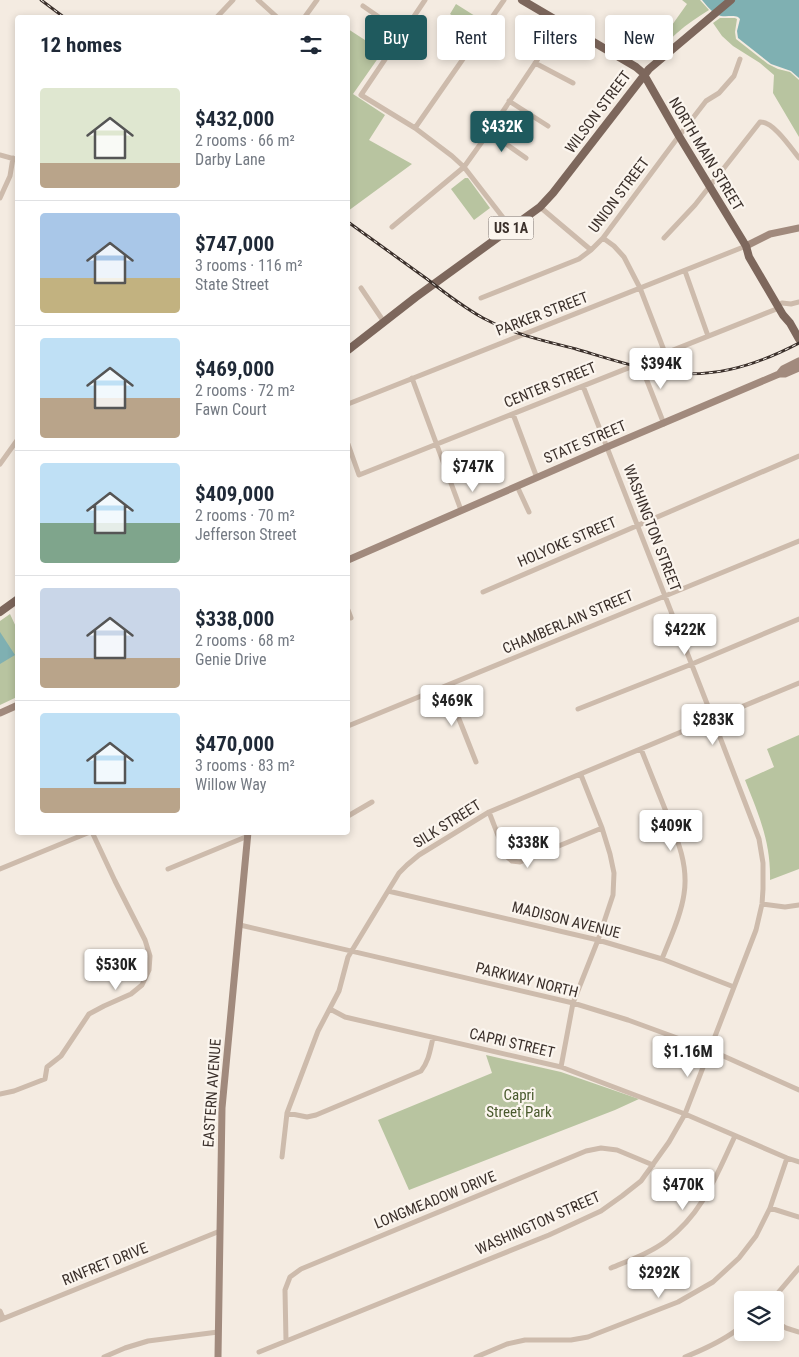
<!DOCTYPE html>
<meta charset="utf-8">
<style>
body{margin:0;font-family:"Roboto Condensed",sans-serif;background:#f6f6f7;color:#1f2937;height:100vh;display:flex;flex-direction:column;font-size:19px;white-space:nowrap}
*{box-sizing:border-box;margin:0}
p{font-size:16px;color:#747a83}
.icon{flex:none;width:28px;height:28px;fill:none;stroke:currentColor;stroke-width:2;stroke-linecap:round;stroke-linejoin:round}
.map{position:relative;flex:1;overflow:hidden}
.details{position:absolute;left:15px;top:15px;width:335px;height:820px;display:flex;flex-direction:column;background:#fff;border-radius:5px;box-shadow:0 2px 8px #0003}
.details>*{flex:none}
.guide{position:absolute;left:365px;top:15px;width:359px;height:45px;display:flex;gap:10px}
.buttons{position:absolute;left:734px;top:1291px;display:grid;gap:10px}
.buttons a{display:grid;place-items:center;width:50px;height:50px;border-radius:5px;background:#fff;box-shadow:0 2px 8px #0003;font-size:25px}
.price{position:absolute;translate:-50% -42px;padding:0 11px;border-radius:5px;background:#fff;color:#222;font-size:16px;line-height:32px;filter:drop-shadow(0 1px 2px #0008)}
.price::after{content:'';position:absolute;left:50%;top:30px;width:15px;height:11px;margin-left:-8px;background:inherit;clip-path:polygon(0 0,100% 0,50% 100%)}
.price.active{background:#1f5a5e;color:#fff}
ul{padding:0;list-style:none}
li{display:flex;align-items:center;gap:15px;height:125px;padding:0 25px}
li+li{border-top:1px solid #e0e1e3}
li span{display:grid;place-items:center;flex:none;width:140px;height:100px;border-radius:5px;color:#555}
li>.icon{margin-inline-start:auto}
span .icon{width:60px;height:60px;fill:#fffc;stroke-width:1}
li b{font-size:21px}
h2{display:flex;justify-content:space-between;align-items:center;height:60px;padding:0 25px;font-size:21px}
.tag{padding:0 18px;border-radius:5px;background:#fff;box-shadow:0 2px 8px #0003;font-size:18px;line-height:45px}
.tag.active{background:#1f5a5e;color:#fff}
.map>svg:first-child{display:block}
.green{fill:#b8c4a0}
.water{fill:#7fb0b2}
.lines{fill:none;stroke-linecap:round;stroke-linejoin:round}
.street{stroke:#cdbbac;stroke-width:5}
.secondary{stroke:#a18a7d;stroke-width:7}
.primary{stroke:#7d675c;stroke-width:8}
.rail-casing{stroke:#3b302b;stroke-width:3}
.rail{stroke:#fbf5ee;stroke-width:1;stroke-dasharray:4;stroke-linecap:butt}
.labels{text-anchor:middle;stroke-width:4.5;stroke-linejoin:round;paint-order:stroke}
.shield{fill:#fbf5ee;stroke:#756b66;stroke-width:1}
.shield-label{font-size:14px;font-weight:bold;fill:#3b302b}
.street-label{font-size:15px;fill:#3b302b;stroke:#fbf5ee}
.park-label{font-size:15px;fill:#4a5a2e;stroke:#fbf5ee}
</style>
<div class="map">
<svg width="799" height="1357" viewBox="0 0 799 1357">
<rect width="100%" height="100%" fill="#f4ebe1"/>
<!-- green -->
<path class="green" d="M 682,0 L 700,0 L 709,10 C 698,17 687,24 677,33 C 668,41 661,50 650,56 L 687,4 Z
M 456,4 L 483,21 L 476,32 L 450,14 Z
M 720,18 L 735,18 L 737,19 L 735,32 L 736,39 L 768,64 L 778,69 L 790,72 L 799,80 L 799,137 L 773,93 L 774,75 L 760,63 L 733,46 L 722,36 L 713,23 Z
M 348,29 L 368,42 L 366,45 L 381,54 L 353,94 L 385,115 L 369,140 L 412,164 L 348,211 Z
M 465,178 L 468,178 L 490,208 L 474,220 L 451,189 Z
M 10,614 L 17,629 L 17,697 L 0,705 L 0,621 Z
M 799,735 L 799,869 L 770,880 C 771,843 759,815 745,780 L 774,767 L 767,749 Z
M 486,1055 L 561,1072 L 639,1099 L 615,1110 L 409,1190 L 378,1120 L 492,1073 Z"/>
<!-- water -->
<path class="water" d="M 702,0 L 799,0 L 799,78 L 791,71 L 771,64 L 738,38 L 737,31 L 740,19 L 738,17 C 733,15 727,17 721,16 C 713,14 707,6 702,0 Z
M 0,632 L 15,655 L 0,664 Z"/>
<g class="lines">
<!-- street -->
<path class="street" d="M 258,0 L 278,18
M 425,0 L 361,95 L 415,128 L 452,156 L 464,167 L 511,228
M 363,6 L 402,33
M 216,18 L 233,0
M 304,18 L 317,0
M 535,63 L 573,83
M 509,101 L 548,126
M 415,128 L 504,0
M 489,132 L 526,158
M 0,155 L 18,160
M 0,198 L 10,176 L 13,158
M 540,207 L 591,250
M 392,227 L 464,167 L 489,132 L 562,23
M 603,238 L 614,246 L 624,257 L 640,288 L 665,353
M 664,238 L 695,205 L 760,122 C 773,121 791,148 799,158
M 685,271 L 708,336
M 361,288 L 384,322
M 481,298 L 579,259 L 591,250 L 603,238 L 679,136 L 706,101 L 719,93 L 734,76 L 740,59
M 782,303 L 791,304 L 799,302
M 640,363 L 664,424
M 412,378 L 461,510
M 348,404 L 746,246
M 513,414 L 537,478
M 348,444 L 359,475 L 779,308
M 0,464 L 18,439
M 517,486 L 529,512
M 483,592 L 799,456
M 348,610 L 351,618
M 446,686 L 476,762
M 578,709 L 692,664 L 799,619
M 348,726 L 799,541
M 641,749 C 649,769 657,789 665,809 C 676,836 689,864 684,894 C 681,916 670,938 662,959
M 489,812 L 506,856 L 512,861 L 520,862 L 602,828
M 348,816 L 372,802
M 0,869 L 90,832
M 168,869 L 248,836
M 388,891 L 598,940 L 662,959 L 734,987
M 762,904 L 785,907 L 799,905
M 240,925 L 573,1003 L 628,1020 L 710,1050 L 799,1090
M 330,1009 L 345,1017 L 561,1067 L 685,1114 L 787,1158 L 799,1162
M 561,1067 L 573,1003 L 598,940 L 613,895 L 614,873 L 610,854 L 602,828 L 581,775
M 0,1094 L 14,1091 L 45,1079 L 47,1067 L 61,1056 L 89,1014 L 104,1006 L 131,994 L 142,985 L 149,970 L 150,956 L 145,940 L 115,881 L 92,832
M 287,1113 L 307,1117 L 316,1115 L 421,1071 C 429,1061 430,1050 433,1038
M 282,1157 L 287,1113 L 318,1031 L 339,991 L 348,957 L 388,891 L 399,873 L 407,865 L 419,855 L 489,812 L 799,683
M 770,1208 L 799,1217
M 611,1268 C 630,1260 650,1253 666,1241 C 703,1213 716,1176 735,1136
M 772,1300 L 799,1268
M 0,1311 L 3,1318
M 0,1320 L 220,1231
M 775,1321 L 786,1328 L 799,1332
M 286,1341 L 285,1290 L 290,1277 L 301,1269 L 586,1151 L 601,1148 L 617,1150 L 653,1165
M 259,1352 L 549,1235 L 601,1211 L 622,1196 L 641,1181 L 669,1142 L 685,1114 L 756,930 L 762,904 L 763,889 L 763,863 L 759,839 L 713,719 L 583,386
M 104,1357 L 125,1348 L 148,1341 L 218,1332
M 476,1357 L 507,1344 L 525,1340 L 571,1340 L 588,1337 L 678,1302 L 713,1282 L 739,1258 L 756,1236 L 770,1208 L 787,1158
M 685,1357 C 705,1349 725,1340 742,1326"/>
<!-- secondary -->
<path class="secondary" d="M 746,246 L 770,234 L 799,228
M 779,374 L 783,369 L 799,361
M 348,560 L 607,447 L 779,374 L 785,374 L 799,368
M 0,713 L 18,705
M 218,1357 L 222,1108 L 248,832"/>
<!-- primary -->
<path class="primary" d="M 522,0 L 636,67 L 643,73 L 679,136 L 746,246 L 749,257 L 783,315 L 790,323 L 799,339
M 348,350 L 416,297 L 540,207 L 553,193 L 649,69 L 731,0
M 0,612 L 18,599"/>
<!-- rail casing -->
<g class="rail-casing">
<path id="rail" d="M 41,0 L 65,18
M 348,222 C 374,241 401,260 427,279 C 445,293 463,307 483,318 C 512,334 545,341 576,349 C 603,357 630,366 657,371 C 709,380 753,367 799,343"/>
</g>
<!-- rail -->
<use href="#rail" class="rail"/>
</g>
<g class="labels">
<!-- shield labels -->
<rect class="shield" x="488.5" y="216.5" width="45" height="23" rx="4"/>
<g class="shield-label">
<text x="511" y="233">US 1A</text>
</g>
<!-- street labels -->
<g class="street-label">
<text transform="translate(598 112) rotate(-53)" y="5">WILSON STREET</text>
<text transform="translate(706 154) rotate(59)" y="5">NORTH MAIN STREET</text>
<text transform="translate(619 195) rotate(-53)" y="5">UNION STREET</text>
<text transform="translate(542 314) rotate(-21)" y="5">PARKER STREET</text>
<text transform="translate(550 385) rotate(-22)" y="5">CENTER STREET</text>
<text transform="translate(585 442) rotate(-23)" y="5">STATE STREET</text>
<text transform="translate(652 528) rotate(69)" y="5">WASHINGTON STREET</text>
<text transform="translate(567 542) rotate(-23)" y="5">HOLYOKE STREET</text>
<text transform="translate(568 622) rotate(-23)" y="5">CHAMBERLAIN STREET</text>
<text transform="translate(447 824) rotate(-32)" y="5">SILK STREET</text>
<text transform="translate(566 920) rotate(14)" y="5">MADISON AVENUE</text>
<text transform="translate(527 980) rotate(14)" y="5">PARKWAY NORTH</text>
<text transform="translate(512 1043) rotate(13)" y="5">CAPRI STREET</text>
<text transform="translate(212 1093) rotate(-86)" y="5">EASTERN AVENUE</text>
<text transform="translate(435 1200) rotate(-22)" y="5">LONGMEADOW DRIVE</text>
<text transform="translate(538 1223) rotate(-24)" y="5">WASHINGTON STREET</text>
<text transform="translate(105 1264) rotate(-22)" y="5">RINFRET DRIVE</text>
</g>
<!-- park labels -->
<g class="park-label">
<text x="519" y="1100">Capri<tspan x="519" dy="17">Street Park</tspan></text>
</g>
</g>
</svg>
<div class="buttons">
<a><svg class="icon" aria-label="layers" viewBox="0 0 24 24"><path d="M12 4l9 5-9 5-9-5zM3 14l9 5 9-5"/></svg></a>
</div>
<b class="price active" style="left:502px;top:153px">$432K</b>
<b class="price" style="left:661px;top:390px">$394K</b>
<b class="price" style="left:473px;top:493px">$747K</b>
<b class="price" style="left:685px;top:656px">$422K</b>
<b class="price" style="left:452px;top:727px">$469K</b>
<b class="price" style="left:713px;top:746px">$283K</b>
<b class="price" style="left:671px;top:852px">$409K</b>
<b class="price" style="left:528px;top:869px">$338K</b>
<b class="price" style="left:116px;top:991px">$530K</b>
<b class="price" style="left:688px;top:1078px">$1.16M</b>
<b class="price" style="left:683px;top:1211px">$470K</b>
<b class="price" style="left:659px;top:1299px">$292K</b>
<div class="guide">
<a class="tag active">Buy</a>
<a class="tag">Rent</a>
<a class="tag">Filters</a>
<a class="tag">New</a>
</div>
<section class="details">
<h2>12 homes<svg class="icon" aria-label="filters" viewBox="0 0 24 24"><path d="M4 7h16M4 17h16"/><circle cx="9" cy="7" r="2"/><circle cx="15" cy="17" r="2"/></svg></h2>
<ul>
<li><span style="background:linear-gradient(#dfe7d0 75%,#b9a48a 0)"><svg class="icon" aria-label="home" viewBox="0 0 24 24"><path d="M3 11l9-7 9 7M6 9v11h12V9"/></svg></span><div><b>$432,000</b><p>2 rooms · 66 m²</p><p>Darby Lane</p></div></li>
<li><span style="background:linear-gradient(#a9c7e8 65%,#c2b280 0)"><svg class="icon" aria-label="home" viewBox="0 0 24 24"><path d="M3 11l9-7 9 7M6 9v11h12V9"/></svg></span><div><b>$747,000</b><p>3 rooms · 116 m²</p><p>State Street</p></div></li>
<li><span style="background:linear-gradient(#bfe0f5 60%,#b9a48a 0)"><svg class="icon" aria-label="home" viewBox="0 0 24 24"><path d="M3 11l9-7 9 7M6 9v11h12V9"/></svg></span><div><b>$469,000</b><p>2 rooms · 72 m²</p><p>Fawn Court</p></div></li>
<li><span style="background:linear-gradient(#bfe0f5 60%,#7fa58c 0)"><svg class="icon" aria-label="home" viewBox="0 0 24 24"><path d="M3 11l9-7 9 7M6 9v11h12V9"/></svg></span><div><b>$409,000</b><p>2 rooms · 70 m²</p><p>Jefferson Street</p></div></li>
<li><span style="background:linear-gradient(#c9d6e8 70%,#b9a48a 0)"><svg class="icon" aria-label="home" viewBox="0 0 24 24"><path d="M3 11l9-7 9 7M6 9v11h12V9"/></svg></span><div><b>$338,000</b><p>2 rooms · 68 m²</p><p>Genie Drive</p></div></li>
<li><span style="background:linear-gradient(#bfe0f5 75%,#b9a48a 0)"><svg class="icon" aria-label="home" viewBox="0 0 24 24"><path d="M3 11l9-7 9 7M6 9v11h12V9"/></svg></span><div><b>$470,000</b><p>3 rooms · 83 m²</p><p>Willow Way</p></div></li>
</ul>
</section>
</div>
